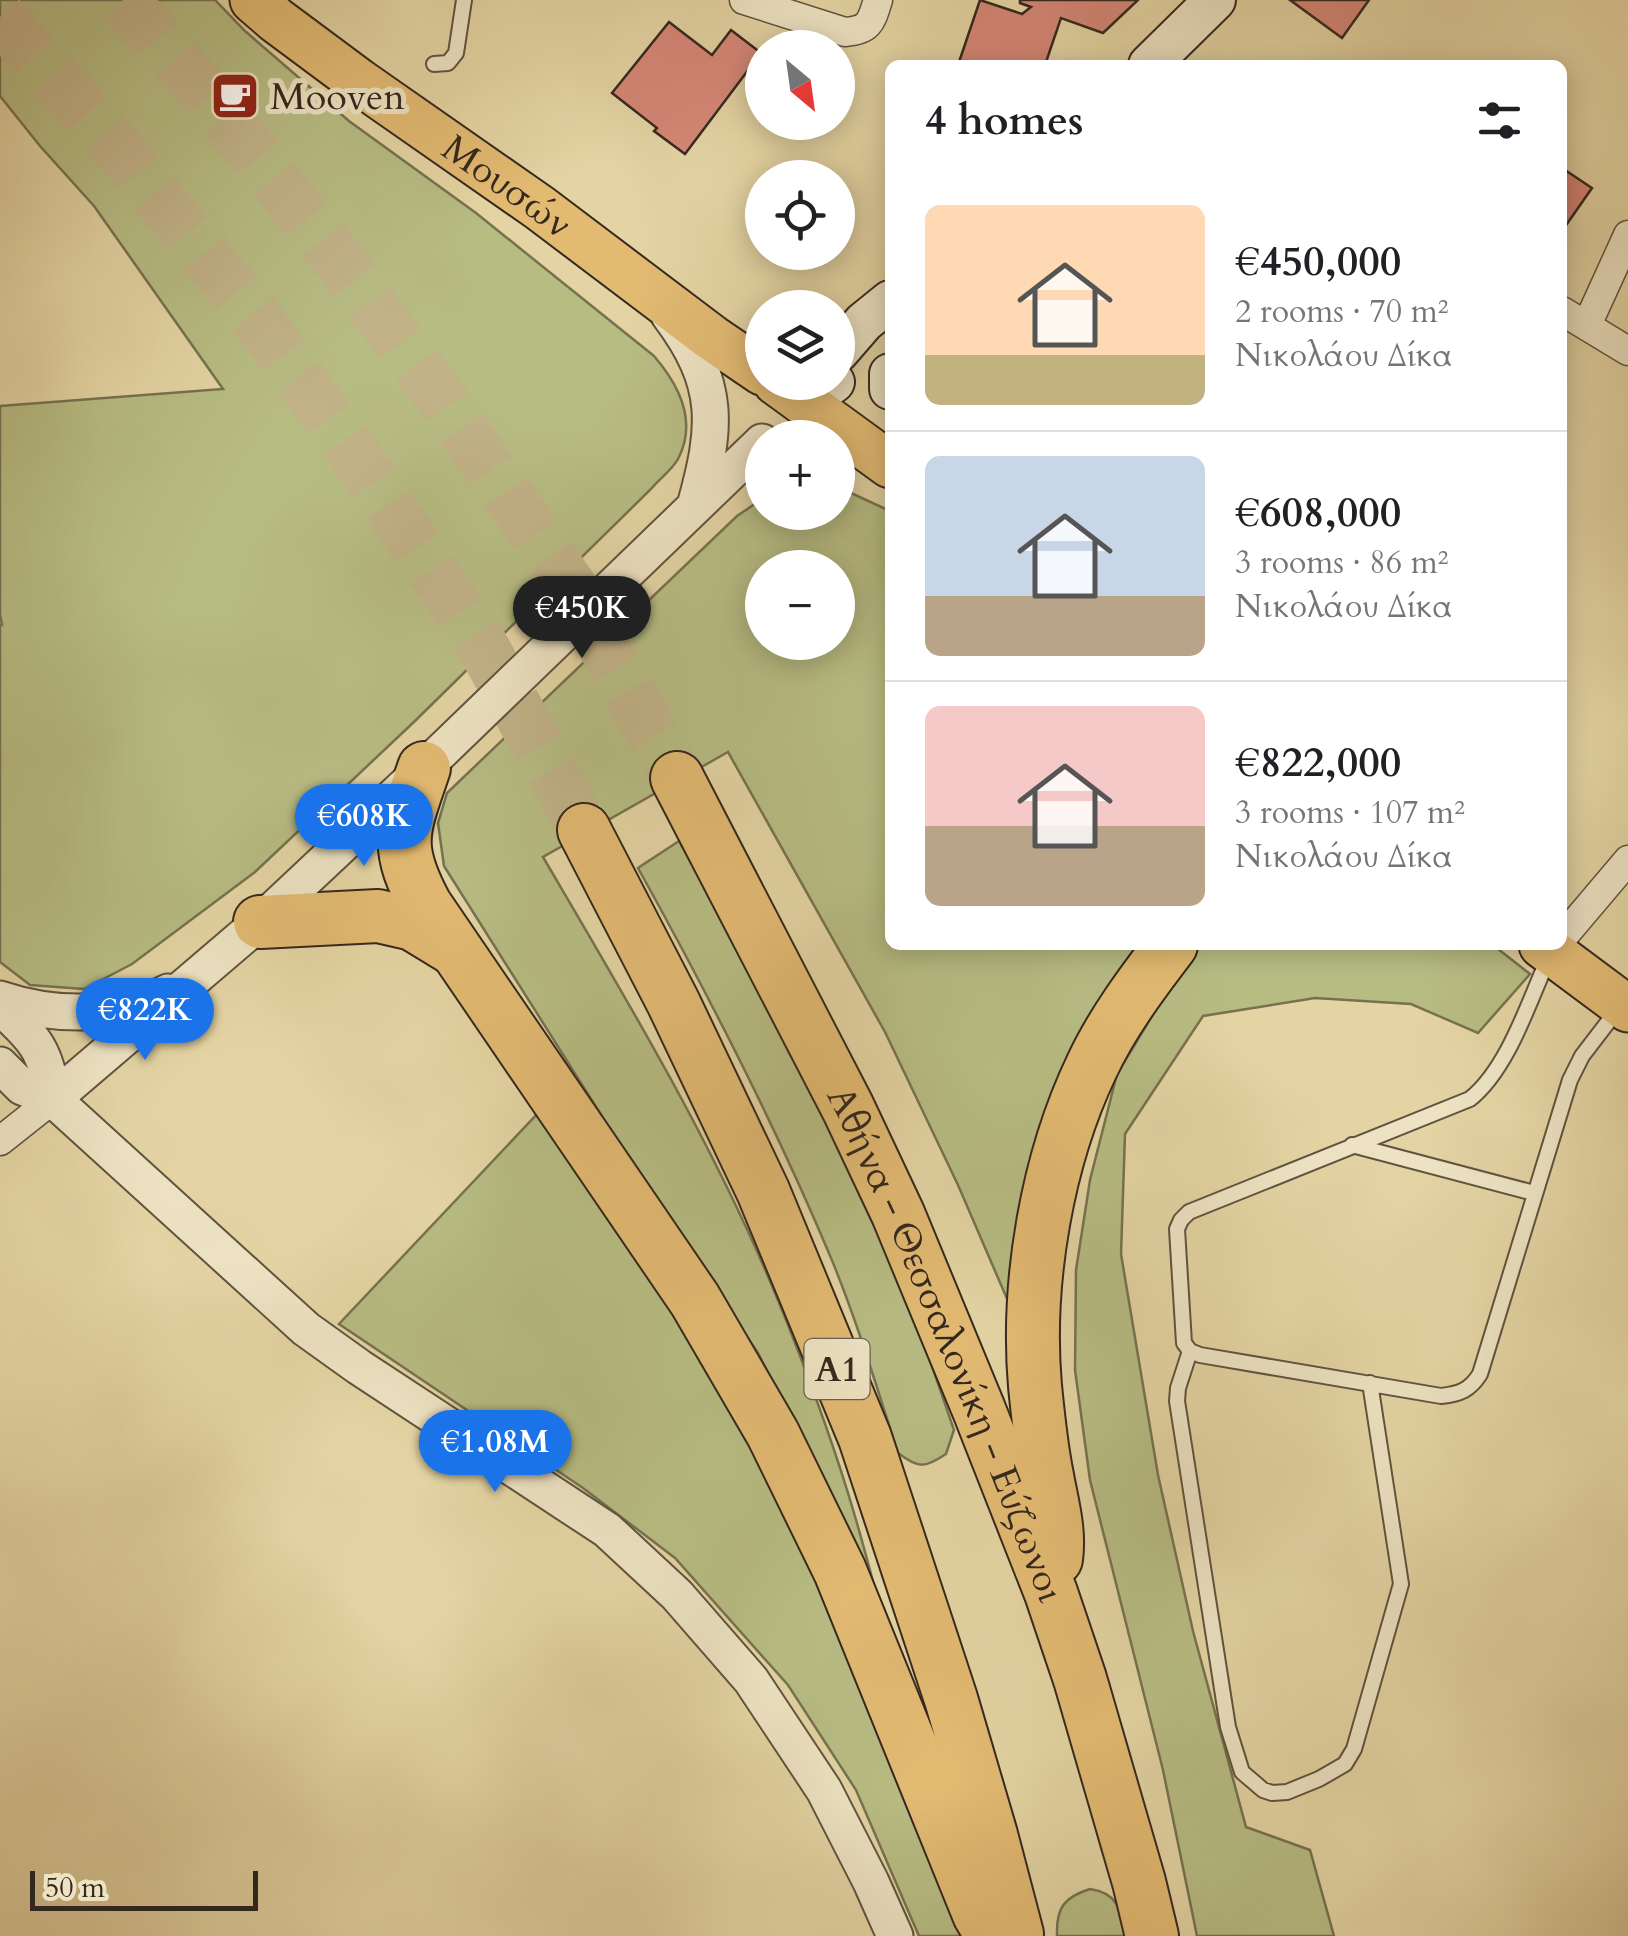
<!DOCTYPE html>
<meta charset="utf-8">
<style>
body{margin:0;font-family:Cardo,serif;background:#f6f6f6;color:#202124;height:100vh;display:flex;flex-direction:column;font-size:38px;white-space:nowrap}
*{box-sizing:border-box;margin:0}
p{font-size:32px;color:#757577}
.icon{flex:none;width:55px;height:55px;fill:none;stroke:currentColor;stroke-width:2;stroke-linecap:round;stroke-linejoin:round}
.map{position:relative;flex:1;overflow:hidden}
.sheet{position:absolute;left:885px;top:60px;width:682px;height:890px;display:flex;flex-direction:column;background:#fff;border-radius:15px;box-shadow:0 5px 25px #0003}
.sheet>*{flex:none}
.needle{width:65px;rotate:151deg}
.controls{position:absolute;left:745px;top:30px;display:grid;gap:20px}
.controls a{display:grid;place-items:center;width:110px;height:110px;border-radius:50%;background:#fff;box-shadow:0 5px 25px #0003;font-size:50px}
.scale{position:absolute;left:30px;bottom:25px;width:228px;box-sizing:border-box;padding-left:10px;border:5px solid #34281e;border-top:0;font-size:28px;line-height:35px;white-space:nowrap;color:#34281e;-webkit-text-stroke:8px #ede3c3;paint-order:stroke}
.price{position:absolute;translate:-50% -85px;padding:0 22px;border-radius:35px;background:#1a73e8;color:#fff;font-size:32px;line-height:65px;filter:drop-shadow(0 2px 5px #0008)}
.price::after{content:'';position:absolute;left:50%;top:60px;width:30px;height:22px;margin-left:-15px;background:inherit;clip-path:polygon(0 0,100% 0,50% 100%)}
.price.on{background:#222;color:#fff}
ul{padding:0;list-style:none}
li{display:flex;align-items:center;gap:30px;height:250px;padding:0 40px}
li+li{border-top:2px solid #e0e0e0}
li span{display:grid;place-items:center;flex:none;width:280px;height:200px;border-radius:15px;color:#555}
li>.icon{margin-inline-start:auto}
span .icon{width:120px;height:120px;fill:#fffc;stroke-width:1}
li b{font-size:42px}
h2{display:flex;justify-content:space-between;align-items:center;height:120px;padding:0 40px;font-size:42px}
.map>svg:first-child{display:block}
.green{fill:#b7bc83;stroke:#767250;stroke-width:2.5;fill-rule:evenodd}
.building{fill:#d68777;stroke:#34281e;stroke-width:2.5}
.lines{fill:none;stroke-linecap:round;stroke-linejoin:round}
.motorway-tunnel{stroke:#c1b288;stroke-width:52;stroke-dasharray:52 26;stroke-linecap:butt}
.service-casing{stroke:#60533f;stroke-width:18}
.minor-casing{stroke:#60533f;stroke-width:31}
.tertiary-casing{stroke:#60533f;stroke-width:39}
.secondary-casing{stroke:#34281e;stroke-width:44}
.primary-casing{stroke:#34281e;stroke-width:49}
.motorway-casing{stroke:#34281e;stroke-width:56}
.service{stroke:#ede3c3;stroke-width:14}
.minor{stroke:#ede3c3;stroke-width:28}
.tertiary{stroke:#ede3c3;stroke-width:35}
.secondary{stroke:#ede3c3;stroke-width:40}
.primary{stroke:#e2ba72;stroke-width:45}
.motorway{stroke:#e2ba72;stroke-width:52}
.labels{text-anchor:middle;stroke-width:10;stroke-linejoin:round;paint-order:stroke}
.shield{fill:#ede3c3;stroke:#6c6050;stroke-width:2.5}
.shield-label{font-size:35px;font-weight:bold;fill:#34281e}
.poi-label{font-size:38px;fill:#34281e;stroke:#ede3c3;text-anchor:start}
.street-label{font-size:38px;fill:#34281e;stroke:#ede3c3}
</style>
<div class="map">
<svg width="1628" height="1936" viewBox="0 0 1628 1936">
<rect width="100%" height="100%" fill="#e4d4a3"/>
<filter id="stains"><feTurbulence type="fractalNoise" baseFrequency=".002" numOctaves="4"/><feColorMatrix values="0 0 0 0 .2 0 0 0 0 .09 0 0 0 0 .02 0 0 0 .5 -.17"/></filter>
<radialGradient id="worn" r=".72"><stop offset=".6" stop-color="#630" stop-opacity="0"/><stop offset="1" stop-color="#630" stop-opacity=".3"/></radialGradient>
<!-- green -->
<path class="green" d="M 0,0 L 215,0 L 245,31 L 349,121 L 476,213 L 654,356 C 679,385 698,421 678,459 C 672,470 659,479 651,489 L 416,720 L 255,872 L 132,964 L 84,989 L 30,985 L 0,962 L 0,625 L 2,625 L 0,614 L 0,406 L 223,389 L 94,206 L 40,146 L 0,96 Z
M 838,487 L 890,511 L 890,945 L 1157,945 L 1011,1308 L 958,1185 L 885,1032 L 728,752 L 543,857 C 631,1007 722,1158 786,1320 C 811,1383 835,1448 854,1513 C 871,1571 886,1630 901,1689 L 810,1456 L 758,1353 L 675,1232 L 444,866 L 438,823 L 447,793 L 737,516 L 762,499 L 762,512 L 838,512 ZM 762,568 L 838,568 L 838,642 L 762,642 Z
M 679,841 L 754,974 L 884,1240 L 923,1340 L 954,1430 L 946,1454 C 925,1468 919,1469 898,1453 C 877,1388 857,1321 831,1258 C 775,1124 708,994 638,868 Z
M 1199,945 L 1493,945 L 1530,974 L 1478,1033 L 1411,1004 L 1315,998 L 1203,1016 L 1125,1134 L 1121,1254 L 1158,1475 L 1193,1631 L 1246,1827 L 1310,1850 L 1334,1936 L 1197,1936 L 1163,1770 L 1090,1480 L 1075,1370 L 1076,1270 L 1090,1180 L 1117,1074 L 1183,965 Z
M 556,1094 L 714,1319 L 981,1936 L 919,1936 L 856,1790 L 788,1685 L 675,1558 L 583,1488 L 339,1324 Z
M 1090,1889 C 1118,1893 1121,1910 1127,1936 L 1057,1936 C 1056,1908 1064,1897 1090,1889 Z"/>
<!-- building -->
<path class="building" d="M 980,0 L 1022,14 L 1031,7 L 1020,3 L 1020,0 L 1138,0 L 1103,33 L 1061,18 L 1045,65 L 958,65 Z
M 1290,0 L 1369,0 L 1342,38 Z
M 669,22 L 712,55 L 731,30 L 761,53 L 685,154 L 654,131 L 657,128 L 612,93 Z
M 1562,168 L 1592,188 L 1562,231 Z"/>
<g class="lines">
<!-- motorway-tunnel -->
<path class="motorway-tunnel" d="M 123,0 L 205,93 L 335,255 L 442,399 L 571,587 L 677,778
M 0,17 L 126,158 L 255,316 L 358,459 L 482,645 L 584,830"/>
<!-- service casing -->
<g class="service-casing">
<path id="service" d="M 434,64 L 448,63 L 456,53 L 464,0
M 1549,957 C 1529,1001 1508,1069 1470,1099 L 1189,1212 L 1181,1220 L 1177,1229 L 1184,1343 L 1190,1351 L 1200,1355 L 1441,1396 C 1460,1394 1470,1390 1480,1374 L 1570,1080 L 1582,1056 L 1618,1009
M 1352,1145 L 1534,1193
M 1190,1351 L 1178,1388 L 1177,1401 L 1228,1727 L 1242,1772 L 1263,1790 L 1272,1793 L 1287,1792 L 1319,1779 L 1345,1764 L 1354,1749 L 1401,1584 L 1370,1383"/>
</g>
<!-- minor casing -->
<g class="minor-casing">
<path id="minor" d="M 744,0 L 845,32 C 870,30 871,22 878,0
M 1562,311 L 1628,351
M 1587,325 L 1628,235
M 1562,938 L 1628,860
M 0,1141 L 53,1099"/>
</g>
<!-- tertiary casing -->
<g class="tertiary-casing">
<path id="tertiary" d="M 669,315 C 721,384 717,427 695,506
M 0,999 C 54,1017 117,1018 168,992
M 0,1007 C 36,1039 46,1051 53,1099
M 0,1065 L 22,1087 L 53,1099 L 306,1329 L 359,1367 L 607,1530 L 677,1595 L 751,1680 L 824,1790 L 871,1882 L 895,1936
M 53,1099 L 260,922 L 424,768 L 762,442"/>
</g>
<!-- secondary casing -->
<g class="secondary-casing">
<path id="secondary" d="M 1149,65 L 1215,0
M 838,352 L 864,322 L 890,301
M 890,374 L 890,389
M 804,403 L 834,382"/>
</g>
<!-- primary casing -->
<g class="primary-casing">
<g id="primary">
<path id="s1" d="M 253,0 L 276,20 L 358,81 L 540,208 L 712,338 L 762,372"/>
<path d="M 776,382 L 890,465"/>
<path d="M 1542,945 L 1628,1009"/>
</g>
</g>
<!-- motorway casing -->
<g class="motorway-casing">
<g id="motorway">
<path d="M 424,768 C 403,830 393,845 426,906 L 695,1300 L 773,1434 L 840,1571 L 979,1914 L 992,1936"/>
<path id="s2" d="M 677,778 L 848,1108 L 898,1214 L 979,1410 L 1051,1593 L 1080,1679 L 1139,1882 L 1152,1936"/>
<path d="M 584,830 L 673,1002 L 763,1191 L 865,1438 L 951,1699 L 991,1835 L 1017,1934"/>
<path d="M 260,922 L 378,916 L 413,924 L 454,949"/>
<path d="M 1056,1559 C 1060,1530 1052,1504 1047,1476 C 1041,1447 1038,1416 1035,1386 C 1026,1282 1047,1160 1092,1066 C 1112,1023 1142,983 1171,945"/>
</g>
</g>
<!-- service -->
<use href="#service" class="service"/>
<!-- minor -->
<use href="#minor" class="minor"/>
<!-- tertiary -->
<use href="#tertiary" class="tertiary"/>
<!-- secondary -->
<use href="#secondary" class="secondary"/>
<!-- primary -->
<use href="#primary" class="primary"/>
<!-- motorway -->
<use href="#motorway" class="motorway"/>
</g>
<!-- icons -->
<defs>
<g id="cafe-square" transform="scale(2.5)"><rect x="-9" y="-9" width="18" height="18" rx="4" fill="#8f2418" stroke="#ede3c3"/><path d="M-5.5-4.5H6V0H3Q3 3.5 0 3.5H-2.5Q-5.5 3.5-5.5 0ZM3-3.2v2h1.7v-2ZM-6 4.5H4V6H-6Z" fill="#fff"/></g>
</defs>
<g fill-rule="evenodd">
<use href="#cafe-square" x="235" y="96"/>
</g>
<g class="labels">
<!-- shield labels -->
<rect class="shield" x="804.5" y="1339" width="65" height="60" rx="8"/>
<g class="shield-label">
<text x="837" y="1381">Α1</text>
</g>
<!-- poi labels -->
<g class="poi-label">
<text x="270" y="109">Mooven</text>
</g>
<!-- street labels -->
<g class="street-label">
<text dy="13" stroke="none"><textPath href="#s1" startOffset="315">Μουσών</textPath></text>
<text dy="13" stroke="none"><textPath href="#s2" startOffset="628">Αθήνα - Θεσσαλονίκη - Εύζωνοι</textPath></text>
</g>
</g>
<rect width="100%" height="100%" filter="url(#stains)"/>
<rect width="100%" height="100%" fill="url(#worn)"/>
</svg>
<div class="controls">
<a><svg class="needle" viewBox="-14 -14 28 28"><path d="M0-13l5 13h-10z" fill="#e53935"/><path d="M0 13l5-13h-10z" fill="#757577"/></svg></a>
<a><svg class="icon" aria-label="locate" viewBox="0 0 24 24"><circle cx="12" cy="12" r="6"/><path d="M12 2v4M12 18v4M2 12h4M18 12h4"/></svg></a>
<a><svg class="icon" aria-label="layers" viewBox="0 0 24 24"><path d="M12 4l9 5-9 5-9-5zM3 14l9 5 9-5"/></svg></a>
<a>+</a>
<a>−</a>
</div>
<div class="scale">50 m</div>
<b class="price on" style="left:582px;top:661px">€450K</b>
<b class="price" style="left:364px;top:869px">€608K</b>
<b class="price" style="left:145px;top:1063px">€822K</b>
<b class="price" style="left:495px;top:1495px">€1.08M</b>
<section class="sheet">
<h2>4 homes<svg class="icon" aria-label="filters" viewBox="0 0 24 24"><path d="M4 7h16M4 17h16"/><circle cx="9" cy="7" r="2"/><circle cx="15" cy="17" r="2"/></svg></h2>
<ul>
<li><span style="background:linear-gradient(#ffd9b3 75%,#c2b280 0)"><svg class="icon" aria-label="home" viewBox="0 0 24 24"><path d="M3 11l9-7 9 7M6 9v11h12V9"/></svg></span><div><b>€450,000</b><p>2 rooms · 70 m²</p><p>Νικολάου Δίκα</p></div></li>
<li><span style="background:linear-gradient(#c9d6e8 70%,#b9a48a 0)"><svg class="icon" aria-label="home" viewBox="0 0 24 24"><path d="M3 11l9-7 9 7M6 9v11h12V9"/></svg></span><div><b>€608,000</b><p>3 rooms · 86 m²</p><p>Νικολάου Δίκα</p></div></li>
<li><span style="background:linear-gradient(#f6c9c9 60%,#b9a48a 0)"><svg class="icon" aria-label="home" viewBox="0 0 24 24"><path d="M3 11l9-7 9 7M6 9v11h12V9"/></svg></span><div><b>€822,000</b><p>3 rooms · 107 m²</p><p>Νικολάου Δίκα</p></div></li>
</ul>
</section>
</div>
